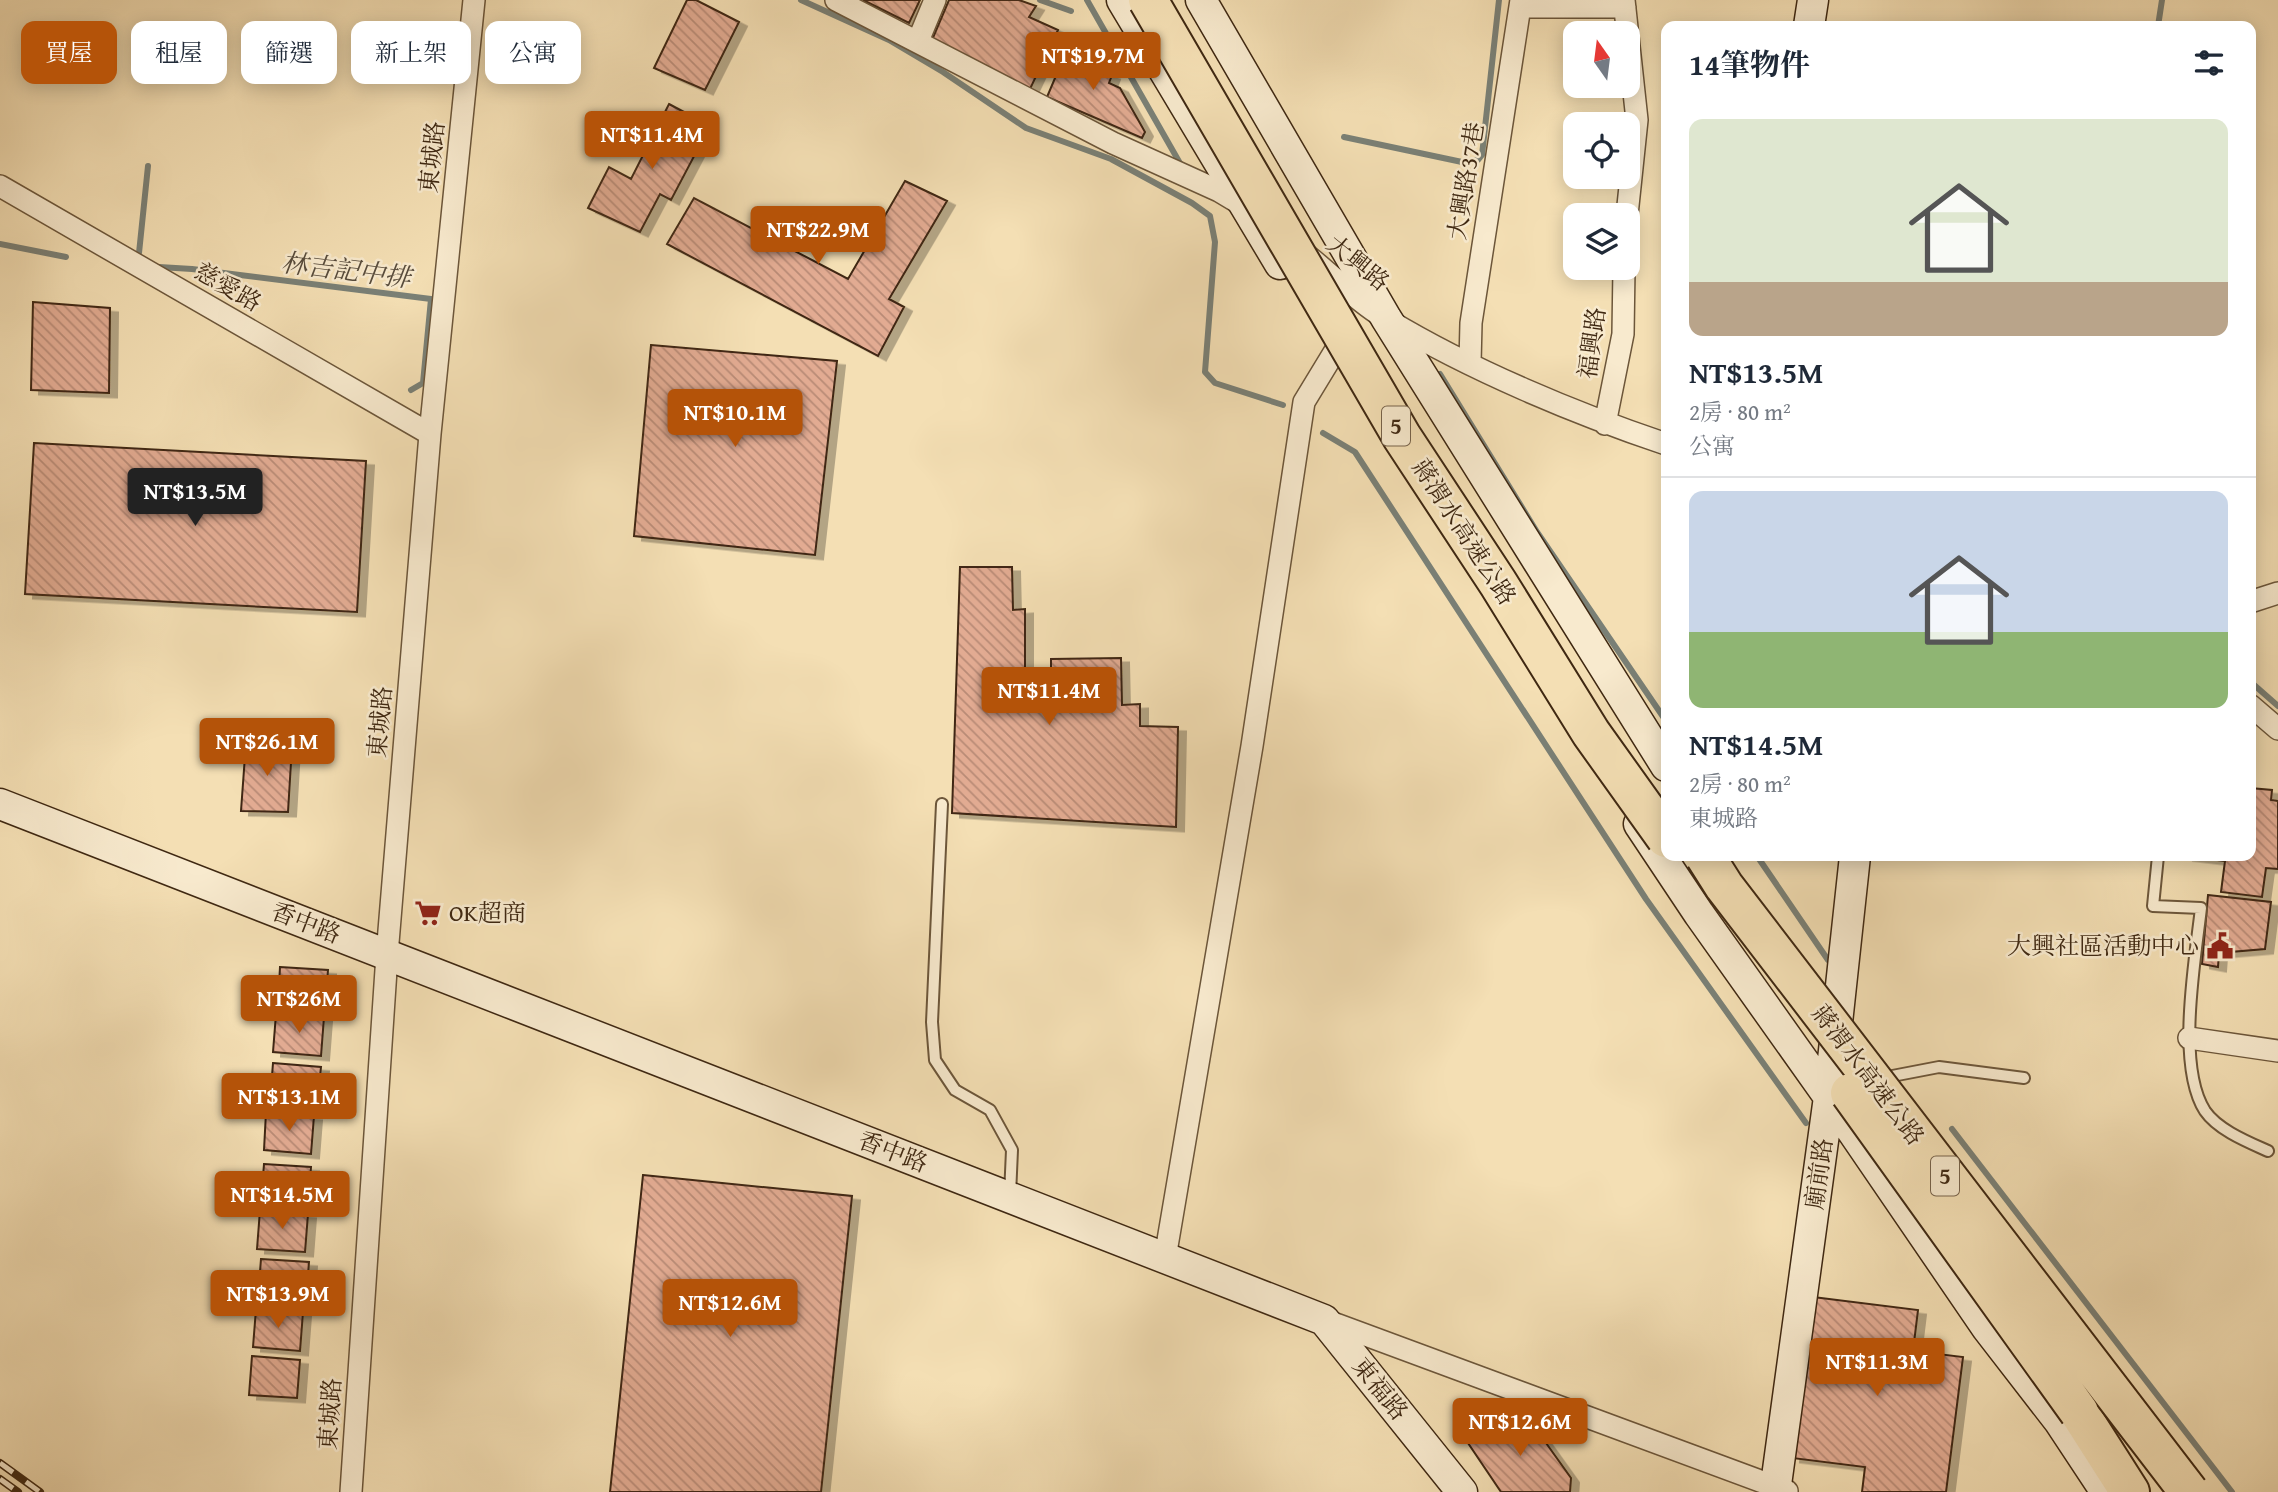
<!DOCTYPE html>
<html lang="zh-TW">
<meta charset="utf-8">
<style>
body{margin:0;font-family:"Gentium Book Plus","Noto Serif TC",serif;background:#f6f6f7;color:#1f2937;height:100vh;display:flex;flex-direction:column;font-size:26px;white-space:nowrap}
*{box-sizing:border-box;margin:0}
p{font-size:23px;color:#747a83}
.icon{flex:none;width:38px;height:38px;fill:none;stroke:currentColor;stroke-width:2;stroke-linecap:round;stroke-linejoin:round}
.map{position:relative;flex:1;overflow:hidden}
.details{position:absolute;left:1661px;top:21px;width:595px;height:840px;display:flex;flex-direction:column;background:#fff;border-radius:14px;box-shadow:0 4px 18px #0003}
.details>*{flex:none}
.hud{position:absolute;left:21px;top:21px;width:665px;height:63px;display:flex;gap:14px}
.needle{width:46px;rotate:346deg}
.buttons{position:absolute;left:1563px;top:21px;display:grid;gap:14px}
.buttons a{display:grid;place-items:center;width:77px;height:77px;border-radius:14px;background:#fff;box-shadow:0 4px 18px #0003;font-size:35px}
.price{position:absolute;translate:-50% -60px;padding:0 16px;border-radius:7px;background:#b45309;color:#fff;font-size:23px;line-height:46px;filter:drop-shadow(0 2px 4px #0008)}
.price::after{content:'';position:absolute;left:50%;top:42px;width:21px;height:16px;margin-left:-10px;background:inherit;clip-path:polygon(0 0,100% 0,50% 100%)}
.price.selected{background:#222;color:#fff}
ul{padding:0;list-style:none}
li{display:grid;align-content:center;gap:14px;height:371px;padding:0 28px}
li+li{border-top:2px solid #e0e1e3}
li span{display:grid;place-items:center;height:217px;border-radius:14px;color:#555}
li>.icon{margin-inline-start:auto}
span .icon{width:126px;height:126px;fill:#fffc;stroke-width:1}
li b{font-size:30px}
h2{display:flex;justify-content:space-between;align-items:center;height:84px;padding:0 28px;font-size:30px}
.pill{padding:0 24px;border-radius:14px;background:#fff;box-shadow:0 4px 18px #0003;font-size:24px;line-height:63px}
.pill.selected{background:#b45309;color:#fff}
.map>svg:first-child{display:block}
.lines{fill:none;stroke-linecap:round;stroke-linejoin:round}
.stream{stroke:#7a8076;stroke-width:6}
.building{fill:url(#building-back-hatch);stroke:#3f2812;stroke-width:2;filter:url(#shadow)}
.lane-casing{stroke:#6c563a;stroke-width:14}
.street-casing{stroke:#6c563a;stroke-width:24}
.secondary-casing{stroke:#3f2812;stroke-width:33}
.highway-casing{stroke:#3f2812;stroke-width:42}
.lane{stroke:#f8eace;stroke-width:10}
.street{stroke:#f8eace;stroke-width:21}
.secondary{stroke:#f8eace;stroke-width:30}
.highway{stroke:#f4dfb4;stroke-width:38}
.rail-casing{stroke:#3f2812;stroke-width:8}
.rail{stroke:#f8eace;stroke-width:5;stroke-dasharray:16;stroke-linecap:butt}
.highway-bridge-casing{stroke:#3f2812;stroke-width:42;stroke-linecap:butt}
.highway-bridge{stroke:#f4dfb4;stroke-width:38}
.labels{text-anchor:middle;stroke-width:5;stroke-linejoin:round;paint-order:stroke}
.shield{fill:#f8eace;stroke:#76624a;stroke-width:2}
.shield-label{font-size:23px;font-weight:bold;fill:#3f2812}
.street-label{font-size:24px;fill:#3f2812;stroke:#f8eace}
.poi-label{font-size:24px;fill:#3f2812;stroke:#f8eace;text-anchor:start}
.water-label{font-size:26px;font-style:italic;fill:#584c3c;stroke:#f8eace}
</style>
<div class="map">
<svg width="2278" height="1492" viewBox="0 0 2278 1492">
<defs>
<pattern id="building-back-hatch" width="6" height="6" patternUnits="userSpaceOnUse" patternTransform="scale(1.75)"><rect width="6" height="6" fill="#e2ab92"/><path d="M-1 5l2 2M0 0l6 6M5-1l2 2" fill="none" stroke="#b98b76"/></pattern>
<filter id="shadow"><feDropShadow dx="8" dy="4.5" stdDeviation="0" flood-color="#0004"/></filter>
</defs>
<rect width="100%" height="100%" fill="#f4dfb4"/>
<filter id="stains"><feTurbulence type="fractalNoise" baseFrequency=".00286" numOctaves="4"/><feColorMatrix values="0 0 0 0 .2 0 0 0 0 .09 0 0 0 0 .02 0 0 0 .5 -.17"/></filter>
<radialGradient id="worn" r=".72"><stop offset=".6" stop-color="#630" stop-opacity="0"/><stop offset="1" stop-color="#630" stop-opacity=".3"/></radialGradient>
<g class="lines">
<!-- stream -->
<path class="stream" d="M 801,0 L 889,40 L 943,72 L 1026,128 L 1111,159 L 1192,203 L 1210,216 L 1215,242 L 1205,372 L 1215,383 L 1283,405
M 1040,0 L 1071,11
M 1087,0 L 1181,165
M 2158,26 L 2162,0
M 1344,137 L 1462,162 L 1478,160 L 1482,155 L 1499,0
M 0,244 L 66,257
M 139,253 L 148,166
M 159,267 L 192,269 L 431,299 L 423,383 L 411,390
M 1440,374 L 1537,532 L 1666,721
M 1323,433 L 1355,452 L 1646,899 L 1806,1123
M 2253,684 L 2278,706
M 1757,856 L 1828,960
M 1952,1129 L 2232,1492"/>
</g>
<!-- building -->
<path class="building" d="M 687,0 L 696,0 L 739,22 L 705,90 L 654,68 Z
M 863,0 L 920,0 L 909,23 Z
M 949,0 L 1019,0 L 1036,6 L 1029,17 L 1058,30 L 1030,89 L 932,40 Z
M 1069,45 L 1098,54 L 1093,68 L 1112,75 L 1109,83 L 1120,88 L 1145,132 L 1142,138 L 1047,97 Z
M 669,104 L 710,126 L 671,200 L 660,194 L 640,232 L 588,208 L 609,167 L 631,179 Z
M 905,181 L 947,201 L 889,299 L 904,307 L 878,356 L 667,244 L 694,198 L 848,279 Z
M 33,302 L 110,308 L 109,393 L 31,390 Z
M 651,345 L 837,361 L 815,555 L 634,536 Z
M 34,443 L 366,461 L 357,612 L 25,594 Z
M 960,567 L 1012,567 L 1013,610 L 1025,609 L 1025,685 L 1051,684 L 1051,659 L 1121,658 L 1122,705 L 1140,704 L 1140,726 L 1178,727 L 1176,827 L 952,813 Z
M 246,742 L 292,746 L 288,812 L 241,811 Z
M 2250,788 L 2272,790 L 2271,800 L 2278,801 L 2278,869 L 2266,868 L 2262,897 L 2221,892 L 2225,861 L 2184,856 L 2250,856 Z
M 2208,895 L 2271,902 L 2265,949 L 2219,953 L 2218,967 L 2202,964 Z
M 280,967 L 328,970 L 325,1009 L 278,1005 Z
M 276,1014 L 324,1017 L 321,1056 L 273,1052 Z
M 273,1063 L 321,1067 L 317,1105 L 270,1102 Z
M 266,1112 L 314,1116 L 311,1154 L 264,1150 Z
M 264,1164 L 311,1167 L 308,1205 L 261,1202 Z
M 643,1175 L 852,1196 L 821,1492 L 610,1492 Z
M 260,1210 L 308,1214 L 305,1252 L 257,1249 Z
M 261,1259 L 309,1262 L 306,1301 L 258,1297 Z
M 1813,1297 L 1918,1310 L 1913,1351 L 1963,1357 L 1946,1492 L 1862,1492 L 1865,1467 L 1792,1458 Z
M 256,1309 L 303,1312 L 300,1351 L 253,1347 Z
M 252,1356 L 300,1360 L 297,1398 L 249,1395 Z
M 1521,1408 L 1571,1478 L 1570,1492 L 1501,1492 L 1468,1443 Z"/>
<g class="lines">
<!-- lane casing -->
<g class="lane-casing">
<path id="lane" d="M 942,804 L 932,1022 L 935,1060 L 955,1090 L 990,1110 L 1012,1150 L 1010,1195
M 2158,856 L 2153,906 L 2201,908 C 2195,961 2176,1066 2205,1111 C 2218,1130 2248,1142 2268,1151
M 1887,1077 L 1939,1067 L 2024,1078"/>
</g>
<!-- street casing -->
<g class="street-casing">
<path id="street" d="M 836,0 L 1113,143 L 1219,191 L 1244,206
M 1624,0 L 1637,120 L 1627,215
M 1520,7 L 1625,7
M 918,41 L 935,0
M 0,186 L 430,434
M 1308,256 C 1334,277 1359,303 1388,320 C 1471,370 1574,413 1666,444
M 1470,363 L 1471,323 L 1521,0
M 1605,424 L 1623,334 L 1624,268
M 2250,602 L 2278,593
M 2250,705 L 2278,729
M 2189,1038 L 2278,1051
M 1165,1258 L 1252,746 L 1304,402 L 1335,351
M 1325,1320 L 1787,1491
M 351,1492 L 387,955 L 430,434 L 474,0"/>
</g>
<!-- secondary casing -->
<g class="secondary-casing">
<path id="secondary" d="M 1122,0 L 1280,264
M 1201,0 L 1386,318 L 1666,766
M 1809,26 L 1813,0
M 0,804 L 1324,1320 L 1462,1492
M 1639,824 L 1699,914 L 1829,1097 L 1987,1328 L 2059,1421 L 2106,1492
M 1775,1492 L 1829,1097 L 1855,856"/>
</g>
<!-- highway casing -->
<g class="highway-casing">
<path id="highway" d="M 2079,1412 L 2130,1492"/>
</g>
<!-- lane -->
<use href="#lane" class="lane"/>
<!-- street -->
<use href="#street" class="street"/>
<!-- secondary -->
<use href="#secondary" class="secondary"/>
<!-- highway -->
<use href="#highway" class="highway"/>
<!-- rail casing -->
<g class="rail-casing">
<path id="rail" d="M 0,1463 L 40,1492
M 0,1479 L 18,1492"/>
</g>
<!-- rail -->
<use href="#rail" class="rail"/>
<!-- highway-bridge casing -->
<g class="highway-bridge-casing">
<path id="highway-bridge" d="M 1148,0 L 1402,437 L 1498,583 L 1591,733 L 1666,838
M 1705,856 L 1724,886 L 2189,1492
M 1850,1093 L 2079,1412"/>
</g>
<!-- highway-bridge -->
<use href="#highway-bridge" class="highway-bridge"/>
</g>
<!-- icons -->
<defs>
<g id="supermarket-bare" transform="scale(2.1)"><path d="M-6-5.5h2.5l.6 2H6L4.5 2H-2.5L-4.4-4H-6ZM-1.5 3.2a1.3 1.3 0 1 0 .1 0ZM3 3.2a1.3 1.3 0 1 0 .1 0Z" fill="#8f2418" stroke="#f8eace" stroke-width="2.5" paint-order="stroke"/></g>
<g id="civic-bare" transform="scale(2.1)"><path d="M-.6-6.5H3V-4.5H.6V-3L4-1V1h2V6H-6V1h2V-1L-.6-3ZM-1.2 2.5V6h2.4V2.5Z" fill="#8f2418" stroke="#f8eace" stroke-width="2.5" paint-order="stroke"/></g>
</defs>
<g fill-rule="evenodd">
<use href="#supermarket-bare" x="428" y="913"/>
<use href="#civic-bare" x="2220" y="946"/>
</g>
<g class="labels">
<!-- shield labels -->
<g class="shield">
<rect x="1382" y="406.5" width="28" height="39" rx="5"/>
<rect x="1931" y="1156.5" width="28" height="39" rx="5"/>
</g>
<g class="shield-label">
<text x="1396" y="434">5</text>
<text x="1945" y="1184">5</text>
</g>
<!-- street labels -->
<g class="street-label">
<text transform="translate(432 157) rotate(-84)" y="8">東城路</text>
<text transform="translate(1466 181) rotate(-81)" y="8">大興路37巷</text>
<text transform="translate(1358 263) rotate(39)" y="8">大興路</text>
<text transform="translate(228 287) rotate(30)" y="8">慈愛路</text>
<text transform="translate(1592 343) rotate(-82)" y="8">福興路</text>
<text transform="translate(1464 532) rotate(57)" y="8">蔣渭水高速公路</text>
<text transform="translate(380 722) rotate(-85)" y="8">東城路</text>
<text transform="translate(306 923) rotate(21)" y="8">香中路</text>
<text transform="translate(1868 1075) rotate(53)" y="8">蔣渭水高速公路</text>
<text transform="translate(893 1152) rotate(21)" y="8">香中路</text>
<text transform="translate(1819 1174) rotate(-82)" y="8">廟前路</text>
<text transform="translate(1380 1389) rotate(51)" y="8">東福路</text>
<text transform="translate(330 1414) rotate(-86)" y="8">東城路</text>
</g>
<!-- poi labels -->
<g class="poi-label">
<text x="449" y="921">OK超商</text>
<text x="2199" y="954" text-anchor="end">大興社區活動中心</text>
</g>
<!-- water labels -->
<g class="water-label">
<text transform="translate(346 270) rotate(7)" y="9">林吉記中排</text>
</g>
</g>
<rect width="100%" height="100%" filter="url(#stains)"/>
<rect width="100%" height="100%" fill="url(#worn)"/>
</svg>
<div class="buttons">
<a><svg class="needle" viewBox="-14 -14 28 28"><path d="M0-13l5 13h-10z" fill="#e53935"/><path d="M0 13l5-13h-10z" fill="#747a83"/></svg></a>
<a><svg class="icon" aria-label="locate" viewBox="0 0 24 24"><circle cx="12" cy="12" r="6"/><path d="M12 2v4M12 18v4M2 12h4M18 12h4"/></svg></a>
<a><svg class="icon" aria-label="layers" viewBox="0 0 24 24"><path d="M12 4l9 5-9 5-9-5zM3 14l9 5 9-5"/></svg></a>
</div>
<b class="price" style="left:1093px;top:92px">NT$19.7M</b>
<b class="price" style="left:652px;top:171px">NT$11.4M</b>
<b class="price" style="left:818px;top:266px">NT$22.9M</b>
<b class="price" style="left:735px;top:449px">NT$10.1M</b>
<b class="price selected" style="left:195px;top:528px">NT$13.5M</b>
<b class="price" style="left:1049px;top:727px">NT$11.4M</b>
<b class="price" style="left:267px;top:778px">NT$26.1M</b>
<b class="price" style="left:299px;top:1035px">NT$26M</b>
<b class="price" style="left:289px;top:1133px">NT$13.1M</b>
<b class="price" style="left:282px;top:1231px">NT$14.5M</b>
<b class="price" style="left:278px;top:1330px">NT$13.9M</b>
<b class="price" style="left:730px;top:1339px">NT$12.6M</b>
<b class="price" style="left:1877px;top:1398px">NT$11.3M</b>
<b class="price" style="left:1520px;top:1458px">NT$12.6M</b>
<div class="hud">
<a class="pill selected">買屋</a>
<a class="pill">租屋</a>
<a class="pill">篩選</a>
<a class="pill">新上架</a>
<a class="pill">公寓</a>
</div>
<section class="details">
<h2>14筆物件<svg class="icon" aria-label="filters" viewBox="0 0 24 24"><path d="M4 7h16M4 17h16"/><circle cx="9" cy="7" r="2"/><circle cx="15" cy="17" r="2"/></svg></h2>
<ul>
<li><span style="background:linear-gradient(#dfe7d0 75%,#b9a48a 0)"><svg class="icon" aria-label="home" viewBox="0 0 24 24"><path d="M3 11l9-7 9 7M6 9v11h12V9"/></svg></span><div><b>NT$13.5M</b><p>2房 · 80 m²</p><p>公寓</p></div></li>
<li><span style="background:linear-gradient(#c9d6e8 65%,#8fb573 0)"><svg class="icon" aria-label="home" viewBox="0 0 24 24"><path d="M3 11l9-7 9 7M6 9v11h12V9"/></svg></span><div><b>NT$14.5M</b><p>2房 · 80 m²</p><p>東城路</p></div></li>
</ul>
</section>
</div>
